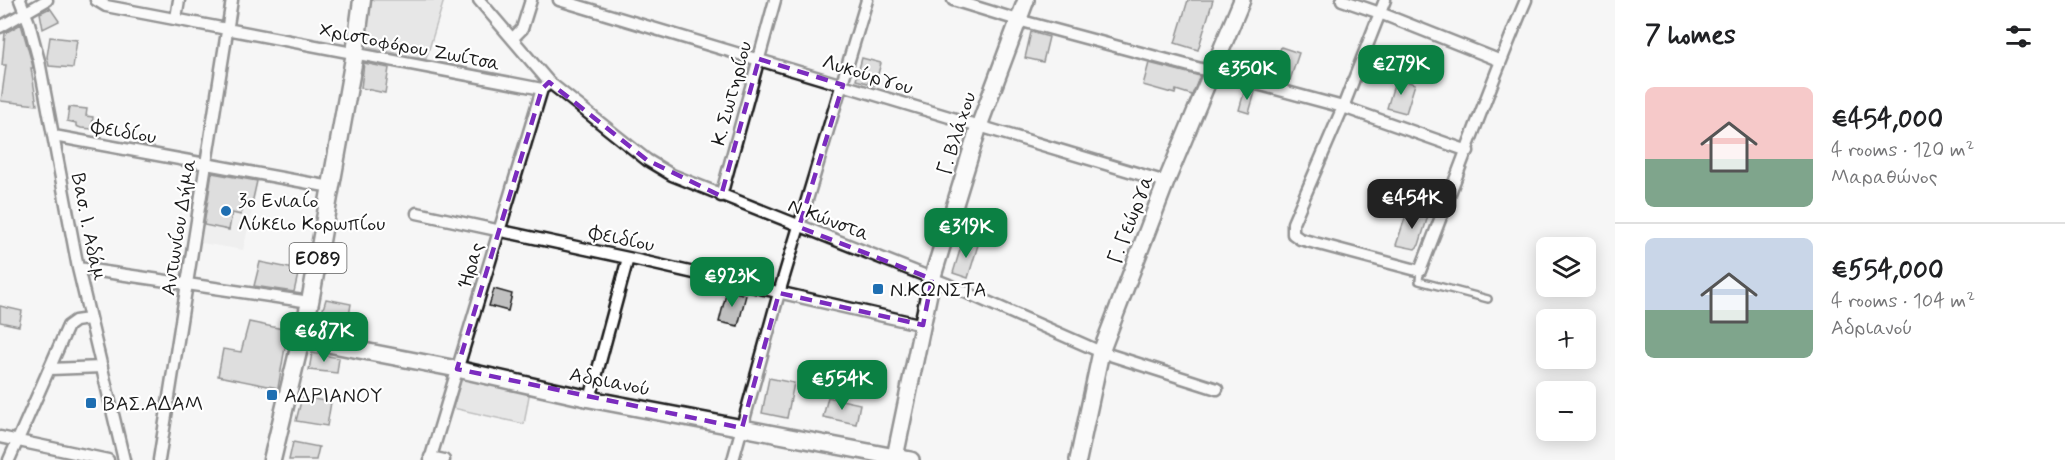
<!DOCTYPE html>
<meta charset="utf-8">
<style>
body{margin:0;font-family:Mynerve,sans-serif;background:#f2f2f2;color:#202124;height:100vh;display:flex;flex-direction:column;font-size:22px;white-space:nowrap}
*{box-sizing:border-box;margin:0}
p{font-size:20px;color:#757577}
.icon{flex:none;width:33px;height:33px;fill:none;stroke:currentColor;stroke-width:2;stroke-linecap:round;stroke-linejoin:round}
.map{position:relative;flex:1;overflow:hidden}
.drawer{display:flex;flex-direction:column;background:#fff;width:450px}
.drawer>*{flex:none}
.controls{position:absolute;left:1536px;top:237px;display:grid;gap:12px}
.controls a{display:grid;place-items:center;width:60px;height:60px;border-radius:9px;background:#fff;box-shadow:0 3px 15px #0003;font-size:30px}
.price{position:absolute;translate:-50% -51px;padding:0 14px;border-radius:12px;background:#0b8043;color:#fff;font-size:20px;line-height:39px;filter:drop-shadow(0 2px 3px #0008)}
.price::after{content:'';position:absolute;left:50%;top:36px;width:18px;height:14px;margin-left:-9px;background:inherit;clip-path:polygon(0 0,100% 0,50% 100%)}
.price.active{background:#222;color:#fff}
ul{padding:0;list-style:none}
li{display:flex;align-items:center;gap:18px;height:150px;padding:0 30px}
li+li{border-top:2px solid #e0e0e0}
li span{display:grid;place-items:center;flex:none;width:168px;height:120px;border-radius:9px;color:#555}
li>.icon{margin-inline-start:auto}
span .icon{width:72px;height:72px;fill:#fffc;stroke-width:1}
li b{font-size:26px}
h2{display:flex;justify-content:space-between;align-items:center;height:72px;padding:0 30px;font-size:26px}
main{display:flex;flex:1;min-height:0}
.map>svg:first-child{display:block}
.built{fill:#e6e6e6}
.green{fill:#d6d6d6;stroke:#797979;stroke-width:1.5}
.building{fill:#c0c0c0;stroke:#1c1c1c;stroke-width:1.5}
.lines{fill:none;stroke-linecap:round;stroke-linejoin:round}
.lane-casing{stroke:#1c1c1c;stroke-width:10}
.street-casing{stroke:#1c1c1c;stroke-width:15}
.secondary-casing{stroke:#1c1c1c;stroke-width:20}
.primary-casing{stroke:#1c1c1c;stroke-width:21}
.lane{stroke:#fff;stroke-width:5}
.street{stroke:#fff;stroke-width:10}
.secondary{stroke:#fff;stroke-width:15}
.primary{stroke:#fff;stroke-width:16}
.marked{fill:none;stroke:#7b2cbf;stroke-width:4.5;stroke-dasharray:12 8;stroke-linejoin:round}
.poi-dot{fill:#1f6fb2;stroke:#fff;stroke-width:2}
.labels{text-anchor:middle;stroke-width:4.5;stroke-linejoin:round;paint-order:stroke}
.shield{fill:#fff;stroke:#606060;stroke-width:1.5}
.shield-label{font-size:18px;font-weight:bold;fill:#1c1c1c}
.street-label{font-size:20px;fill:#1c1c1c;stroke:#fff}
.poi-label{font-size:20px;fill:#1c1c1c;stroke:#fff;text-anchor:start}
</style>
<main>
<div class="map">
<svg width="1615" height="460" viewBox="0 0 1615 460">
<rect width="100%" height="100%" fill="#f6f6f6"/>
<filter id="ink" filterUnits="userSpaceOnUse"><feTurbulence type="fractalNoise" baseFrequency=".0167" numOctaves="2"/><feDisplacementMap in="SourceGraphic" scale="12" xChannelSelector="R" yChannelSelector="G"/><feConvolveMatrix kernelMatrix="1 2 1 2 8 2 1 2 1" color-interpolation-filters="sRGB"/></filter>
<g filter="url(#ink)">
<!-- built -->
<path class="built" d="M 207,168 L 259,180 L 243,250 L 196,242 Z"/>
<!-- green -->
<path class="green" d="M 367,0 L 444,0 L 426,59 L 360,46 Z
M 462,377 L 530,390 L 524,424 L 453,408 Z"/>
<!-- building -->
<path class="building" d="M 1188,0 L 1213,0 L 1198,50 L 1175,43 Z
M 50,8 L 59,21 L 43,29 L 40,13 Z
M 21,24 L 32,63 L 33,68 L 31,68 L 37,105 L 1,101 L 6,65 L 2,65 L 5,33 Z
M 1031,32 L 1049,37 L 1043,62 L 1025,58 Z
M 50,37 L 77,40 L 73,68 L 49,66 L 47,57 Z
M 1281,47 L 1299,53 L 1290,80 L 1272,75 Z
M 862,58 L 881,63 L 875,85 L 856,80 Z
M 364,63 L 389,68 L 385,93 L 361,88 Z
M 1149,63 L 1200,76 L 1192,95 L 1176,90 L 1175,94 L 1143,85 Z
M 1396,78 L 1415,84 L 1406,113 L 1387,108 Z
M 1245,89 L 1255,92 L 1249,113 L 1239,110 Z
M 69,107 L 87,109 L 86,116 L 93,117 L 92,129 L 81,128 L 76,126 L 76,123 L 67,121 Z
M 212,173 L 257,181 L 251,208 L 243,207 L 241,215 L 232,213 L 229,230 L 204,225 Z
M 1408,209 L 1428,216 L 1419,245 L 1415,249 L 1396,245 Z
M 963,240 L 978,245 L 968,278 L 953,273 Z
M 260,262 L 299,270 L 294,292 L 254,286 Z
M 494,289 L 512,294 L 508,311 L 489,306 Z
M 727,290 L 746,295 L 738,326 L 719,322 Z
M 326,299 L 351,304 L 346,334 L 317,329 Z
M 0,306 L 22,311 L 19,326 L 0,322 Z
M 249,322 L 288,330 L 278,388 L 218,376 L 223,349 L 241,352 Z
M 312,353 L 339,358 L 337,373 L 309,370 Z
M 769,378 L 794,383 L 787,418 L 762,413 Z
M 302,397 L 331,402 L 327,426 L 296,421 Z
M 828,397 L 860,404 L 856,424 L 823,417 Z
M 293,442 L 319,447 L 316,460 L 289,460 Z"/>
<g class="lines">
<!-- lane casing -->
<g class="lane-casing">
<path id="lane" d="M 1420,271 L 1419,281 L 1488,299"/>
</g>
<!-- street casing -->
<g class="street-casing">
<path id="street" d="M 20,0 L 29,23 L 39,61 L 78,268 L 124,460
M 96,0 L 106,6 L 542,89
M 479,0 L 549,82 L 647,160 L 672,175 L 949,285 L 1101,352 L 1217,389
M 559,0 L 1166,182
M 953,0 L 1018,20 L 1343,107 L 1468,151
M 1342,0 L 1380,13 L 1501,61
M 1385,0 L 1343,107 L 1293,223 L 1293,234 L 1300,239 L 1420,271 C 1456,180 1488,89 1526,0
M 176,18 L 179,0
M 0,27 L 47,0
M 513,38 L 522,29 L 531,0
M 54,136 L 331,187
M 721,196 L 775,0
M 417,213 L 628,258 L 923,325
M 78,268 L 310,302
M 50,369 L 102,367
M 590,399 L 628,258
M 0,437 L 108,460
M 430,457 L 444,460
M 9,460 L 68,326 L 75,321 L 89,319
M 159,460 L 232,0
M 430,460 L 542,89 L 546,86
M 733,460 L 779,293 L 867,0"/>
</g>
<!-- secondary casing -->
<g class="secondary-casing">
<path id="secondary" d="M 302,339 L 457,369 L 590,399 L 911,460
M 895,457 L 932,279 L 979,126 L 1026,0
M 1078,460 L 1101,352 L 1166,182 L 1242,0"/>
</g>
<!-- primary casing -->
<g class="primary-casing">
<path id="primary" d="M 272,460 L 310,302 L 355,53 L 362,0"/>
</g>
<!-- lane -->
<use href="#lane" class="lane"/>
<!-- street -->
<use href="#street" class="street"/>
<!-- secondary -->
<use href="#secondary" class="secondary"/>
<!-- primary -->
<use href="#primary" class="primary"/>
</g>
</g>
<!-- marked area -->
<path d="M0 0H1615V460H0ZM 759,59 L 843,85 L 799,227 L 932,279 L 923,325 L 779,293 L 742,428 L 457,369 L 542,89 L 549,82 L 647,160 L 721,196 Z" fill="#f6f6f6" fill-opacity=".55" fill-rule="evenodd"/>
<path class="marked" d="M 759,59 L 843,85 L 799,227 L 932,279 L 923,325 L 779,293 L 742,428 L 457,369 L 542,89 L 549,82 L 647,160 L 721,196 Z"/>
<!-- markers -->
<g class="poi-dot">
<circle cx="226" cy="211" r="6"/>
<rect x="872" y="283" width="12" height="12" rx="3"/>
<rect x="266" y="389" width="12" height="12" rx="3"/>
<rect x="85" y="397" width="12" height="12" rx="3"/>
</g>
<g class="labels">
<!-- shield labels -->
<rect class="shield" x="289.5" y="243" width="57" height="30" rx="4.5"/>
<g class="shield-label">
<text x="318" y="264">ΕΟ89</text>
</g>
<!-- street labels -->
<g class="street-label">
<text transform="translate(410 46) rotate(11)" y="7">Χριστοφόρου Ζωίτσα</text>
<text transform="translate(868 74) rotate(17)" y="7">Λυκούργου</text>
<text transform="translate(731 93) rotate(-75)" y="7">Κ. Σωτηρίου</text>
<text transform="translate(124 131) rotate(10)" y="7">Φειδίου</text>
<text transform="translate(956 133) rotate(-72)" y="7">Γ. Βλάχου</text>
<text transform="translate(829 219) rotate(21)" y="7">Ν Κώνστα</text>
<text transform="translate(1130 219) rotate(-69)" y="7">Γ. Γεώργα</text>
<text transform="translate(89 227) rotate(79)" y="7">Βασ. Ι. Αδάμ</text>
<text transform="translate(178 227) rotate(-81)" y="7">Αντωνίου Δήμα</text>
<text transform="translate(622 238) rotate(12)" y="7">Φειδίου</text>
<text transform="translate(470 265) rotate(-73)" y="7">Ήρας</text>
<text transform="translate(610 381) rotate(11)" y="7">Αδριανού</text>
</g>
<!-- poi labels -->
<g class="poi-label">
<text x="238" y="207">3ο Ενιαίο<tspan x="238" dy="23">Λύκειο Κορωπίου</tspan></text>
<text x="890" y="296">Ν.ΚΩΝΣΤΑ</text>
<text x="284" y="402">ΑΔΡΙΑΝΟΥ</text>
<text x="103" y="410">ΒΑΣ.ΑΔΑΜ</text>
</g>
</g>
</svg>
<div class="controls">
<a><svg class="icon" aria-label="layers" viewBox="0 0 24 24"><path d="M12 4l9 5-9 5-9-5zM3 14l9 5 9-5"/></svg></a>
<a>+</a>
<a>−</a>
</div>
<b class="price" style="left:1401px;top:96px">€279K</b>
<b class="price" style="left:1247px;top:101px">€350K</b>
<b class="price active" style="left:1412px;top:230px">€454K</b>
<b class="price" style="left:966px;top:259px">€319K</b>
<b class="price" style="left:732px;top:308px">€923K</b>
<b class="price" style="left:324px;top:363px">€687K</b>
<b class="price" style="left:842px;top:411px">€554K</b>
</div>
<section class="drawer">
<h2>7 homes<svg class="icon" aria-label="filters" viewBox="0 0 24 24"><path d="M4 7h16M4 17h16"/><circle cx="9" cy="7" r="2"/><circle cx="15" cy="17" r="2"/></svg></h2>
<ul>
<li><span style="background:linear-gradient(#f6c9c9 60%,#7fa58c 0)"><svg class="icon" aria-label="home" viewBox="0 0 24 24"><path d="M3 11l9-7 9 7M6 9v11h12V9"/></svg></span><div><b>€454,000</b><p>4 rooms · 120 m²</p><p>Μαραθώνος</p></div></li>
<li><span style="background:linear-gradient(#c9d6e8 60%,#7fa58c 0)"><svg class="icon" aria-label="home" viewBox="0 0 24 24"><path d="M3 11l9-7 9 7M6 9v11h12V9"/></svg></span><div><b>€554,000</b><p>4 rooms · 104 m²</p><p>Αδριανού</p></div></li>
</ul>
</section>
</main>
